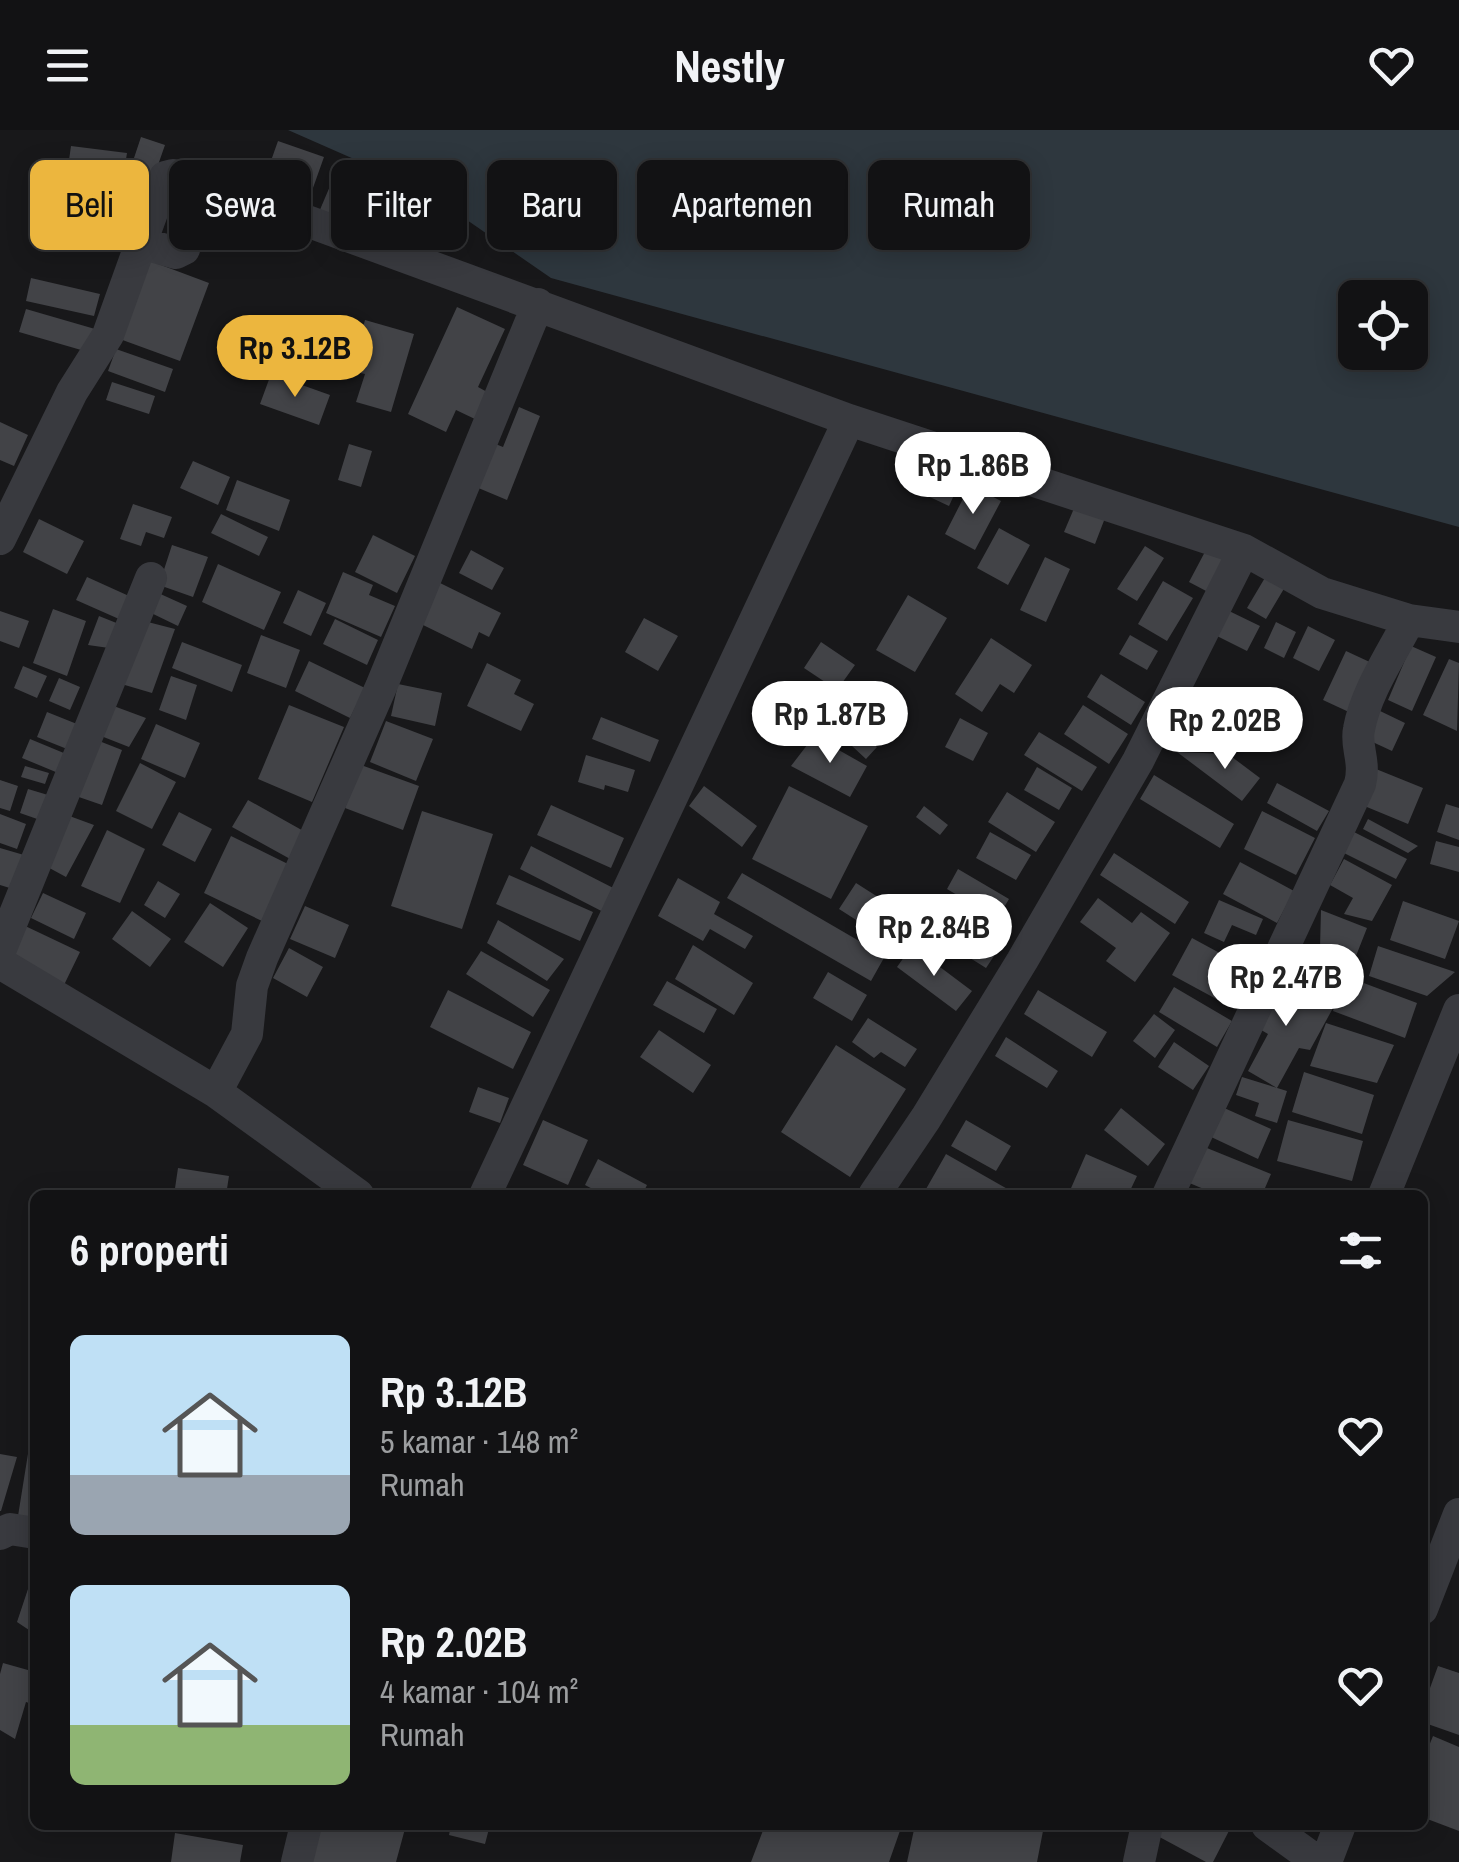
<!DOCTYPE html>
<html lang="id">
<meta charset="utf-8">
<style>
body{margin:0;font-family:"Archivo Narrow",sans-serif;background:#1f2022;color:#f1f3f6;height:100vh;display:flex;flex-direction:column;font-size:38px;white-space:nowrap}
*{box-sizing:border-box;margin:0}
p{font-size:32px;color:#9c9ea0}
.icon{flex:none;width:55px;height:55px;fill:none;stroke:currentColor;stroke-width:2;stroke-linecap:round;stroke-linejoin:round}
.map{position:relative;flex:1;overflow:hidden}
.drawer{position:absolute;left:30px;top:1060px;width:1398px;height:640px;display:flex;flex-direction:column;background:#121214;border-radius:15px;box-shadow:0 5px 25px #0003,0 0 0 2px #313234}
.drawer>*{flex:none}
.guide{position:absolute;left:30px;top:30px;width:1400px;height:90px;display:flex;gap:20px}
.controls{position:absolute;left:1338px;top:150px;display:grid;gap:20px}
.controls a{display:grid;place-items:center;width:90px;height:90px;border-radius:15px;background:#121214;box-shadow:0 5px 25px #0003,0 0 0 2px #313234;font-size:50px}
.price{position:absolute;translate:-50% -85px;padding:0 22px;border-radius:35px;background:#fff;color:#222;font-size:32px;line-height:65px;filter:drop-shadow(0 2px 5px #0008)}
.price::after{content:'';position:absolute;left:50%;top:60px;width:30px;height:22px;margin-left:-15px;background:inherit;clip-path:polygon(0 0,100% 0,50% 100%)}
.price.on{background:#ecb63e;color:#111}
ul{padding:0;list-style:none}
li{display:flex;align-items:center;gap:30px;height:250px;padding:0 40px}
li span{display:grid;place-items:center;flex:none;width:280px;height:200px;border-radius:15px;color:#555}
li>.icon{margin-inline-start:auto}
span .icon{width:120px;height:120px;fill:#fffc;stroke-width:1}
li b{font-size:42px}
h2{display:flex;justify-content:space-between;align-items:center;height:120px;padding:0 40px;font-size:42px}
.chip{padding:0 35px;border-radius:15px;background:#121214;box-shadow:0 5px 25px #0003,0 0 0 2px #313234;font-size:35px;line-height:90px}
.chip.on{background:#ecb63e;color:#111}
header{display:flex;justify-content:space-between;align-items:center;height:130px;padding:0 40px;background:#121214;font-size:45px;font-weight:700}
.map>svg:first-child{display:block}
.water{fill:#2e373e;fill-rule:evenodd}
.building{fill:#424347}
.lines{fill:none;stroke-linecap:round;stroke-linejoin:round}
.street{stroke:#393a3f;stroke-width:32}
</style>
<header><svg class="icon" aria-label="menu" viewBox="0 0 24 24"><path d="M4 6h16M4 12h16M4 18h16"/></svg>Nestly<svg class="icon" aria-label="heart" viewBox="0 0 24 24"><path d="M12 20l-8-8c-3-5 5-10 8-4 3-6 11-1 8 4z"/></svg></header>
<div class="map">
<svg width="1459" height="1732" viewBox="0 0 1459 1732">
<rect width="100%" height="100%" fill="#18181a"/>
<!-- water -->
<path class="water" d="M 288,0 L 1459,0 L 1459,397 L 551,148 L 422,59 ZM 1355,168 L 1410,168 L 1410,222 L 1355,222 Z"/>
<!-- building -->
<path class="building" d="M 141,7 L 165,15 L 142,81 L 119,73 L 64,65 L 71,16 L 127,23 L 119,73 Z
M 278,11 L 324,27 L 308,72 L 262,56 Z
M 339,35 L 369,47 L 350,95 L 319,82 Z
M 372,63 L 400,76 L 386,110 L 358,98 Z
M 145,129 L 209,153 L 180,231 L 117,208 Z
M 31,148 L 100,164 L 94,186 L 26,171 Z
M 457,177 L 505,199 L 478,257 L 489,263 L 477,290 L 456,280 L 446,302 L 408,284 Z
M 26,179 L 95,199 L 88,222 L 19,202 Z
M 365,190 L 414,204 L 391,282 L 356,272 L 365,244 L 351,241 Z
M 116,219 L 173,239 L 165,262 L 108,241 Z
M 271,244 L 330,265 L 319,295 L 260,274 Z
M 112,252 L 155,266 L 149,284 L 106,270 Z
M 519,277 L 540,286 L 507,370 L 476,357 L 493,313 L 503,317 Z
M 0,292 L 28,305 L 14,336 L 0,330 Z
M 349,314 L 372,321 L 361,357 L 338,350 Z
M 935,324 L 966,339 L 949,376 L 917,361 Z
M 193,331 L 230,347 L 218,375 L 180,358 Z
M 237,350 L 290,370 L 279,401 L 226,380 Z
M 970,355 L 1001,371 L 975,420 L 945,404 Z
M 133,374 L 172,387 L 164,408 L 146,402 L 141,416 L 120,409 Z
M 1075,376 L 1105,388 L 1095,414 L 1064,402 Z
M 221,384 L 268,407 L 259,426 L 211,403 Z
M 39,389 L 84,411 L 67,444 L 23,422 Z
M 999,398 L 1030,415 L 1008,455 L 977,438 Z
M 373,405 L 415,426 L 397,463 L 355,442 Z
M 172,415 L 208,427 L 193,467 L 159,455 Z
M 1145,416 L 1164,428 L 1137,471 L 1117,459 Z
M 1207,418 L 1227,429 L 1208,462 L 1189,452 Z
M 471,420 L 504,438 L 492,460 L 459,443 Z
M 1045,427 L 1070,439 L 1046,492 L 1020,480 Z
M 218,434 L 281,462 L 264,500 L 202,472 Z
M 343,442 L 373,455 L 369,465 L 395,476 L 381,507 L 326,483 Z
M 1266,446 L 1285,457 L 1266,489 L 1247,478 Z
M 87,447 L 129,466 L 119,489 L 76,470 Z
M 1163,451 L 1193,468 L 1167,511 L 1138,494 Z
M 440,453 L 501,483 L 489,507 L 479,502 L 472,519 L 421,494 Z
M 298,460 L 326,473 L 311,506 L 283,493 Z
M 156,462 L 187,476 L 178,496 L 147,481 Z
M 908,465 L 947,488 L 915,542 L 876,520 Z
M 53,479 L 86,491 L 67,546 L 33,533 Z
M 1227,480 L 1260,496 L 1247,521 L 1215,505 Z
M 0,481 L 29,491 L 19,518 L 0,511 Z
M 99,486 L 124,496 L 116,519 L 88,515 Z
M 644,488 L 678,506 L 658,541 L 625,522 Z
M 335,489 L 378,510 L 367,535 L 323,514 Z
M 140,490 L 175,499 L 152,563 L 118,553 Z
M 1276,492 L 1296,502 L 1284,528 L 1264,518 Z
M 1308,496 L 1335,510 L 1319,541 L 1293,528 Z
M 261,505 L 300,520 L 286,558 L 247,543 Z
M 1130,505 L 1158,521 L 1147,540 L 1119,524 Z
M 991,508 L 1032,535 L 1014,563 L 1000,554 L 982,582 L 955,564 Z
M 182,512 L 242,535 L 232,562 L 172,538 Z
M 821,512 L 855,535 L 837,560 L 804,538 Z
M 1411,516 L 1436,527 L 1412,581 L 1388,570 Z
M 1346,521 L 1374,534 L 1351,583 L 1323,570 Z
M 1449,529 L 1459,533 L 1457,601 L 1423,585 Z
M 309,531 L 365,558 L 350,588 L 295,561 Z
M 487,533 L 521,550 L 514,564 L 534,574 L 521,601 L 467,576 Z
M 23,536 L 47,546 L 37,568 L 14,558 Z
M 1101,544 L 1145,572 L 1131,595 L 1087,567 Z
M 171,546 L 197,555 L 186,590 L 159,580 Z
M 59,548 L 80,557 L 70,580 L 49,571 Z
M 398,554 L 442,563 L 435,596 L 391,586 Z
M 1194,566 L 1223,584 L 1207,611 L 1178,593 Z
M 792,568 L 831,574 L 825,582 L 877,617 L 866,629 L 824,590 L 815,601 L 784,572 Z
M 111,575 L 146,588 L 129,617 L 101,606 Z
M 289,575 L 344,597 L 312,672 L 258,649 Z
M 1083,575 L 1128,604 L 1109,634 L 1064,604 Z
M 1378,580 L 1405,593 L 1392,621 L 1364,608 Z
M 47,582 L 77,594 L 67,619 L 37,607 Z
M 601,587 L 659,610 L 650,632 L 592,609 Z
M 960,588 L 988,603 L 973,631 L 945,617 Z
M 386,591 L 433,609 L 416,651 L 370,632 Z
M 156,594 L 200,613 L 185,648 L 141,629 Z
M 1039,602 L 1097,637 L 1082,661 L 1024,625 Z
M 814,606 L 867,636 L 850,667 L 791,636 Z
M 30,609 L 71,626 L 63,645 L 22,628 Z
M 94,609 L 122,620 L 102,675 L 73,665 Z
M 1177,622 L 1228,624 L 1260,648 L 1242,671 Z
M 586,625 L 635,640 L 628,662 L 605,655 L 604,660 L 578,652 Z
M 140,633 L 176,652 L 152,699 L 116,681 Z
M 361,635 L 419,656 L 403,700 L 345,678 Z
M 25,636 L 49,643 L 45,654 L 21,647 Z
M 1037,637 L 1072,658 L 1059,680 L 1024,660 Z
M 1376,639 L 1423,658 L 1408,694 L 1362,675 Z
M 1154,645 L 1234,694 L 1220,718 L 1140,669 Z
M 0,650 L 18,656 L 10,681 L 0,678 Z
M 1277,653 L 1329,681 L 1317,701 L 1267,673 Z
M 704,656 L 757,696 L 742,717 L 689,676 Z
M 789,656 L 868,696 L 831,769 L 752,729 Z
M 28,659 L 48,665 L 40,690 L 20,683 Z
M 1007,662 L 1055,692 L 1036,722 L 988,692 Z
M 248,670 L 307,703 L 292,730 L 232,697 Z
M 1446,674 L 1459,678 L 1459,710 L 1437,702 Z
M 551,675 L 624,708 L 611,738 L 537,705 Z
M 924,676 L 948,695 L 940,705 L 916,687 Z
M 422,681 L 493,704 L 462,799 L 391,776 Z
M 1262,681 L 1315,708 L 1296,745 L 1244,719 Z
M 179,682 L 212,699 L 195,732 L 162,715 Z
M 0,684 L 26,694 L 17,719 L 0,713 Z
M 64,684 L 94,695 L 66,747 L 42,734 Z
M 1368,689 L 1418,716 L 1408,723 L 1363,699 Z
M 107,700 L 145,719 L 120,773 L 81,756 Z
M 990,702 L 1031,725 L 1016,750 L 976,728 Z
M 1354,702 L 1407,729 L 1396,749 L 1344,723 Z
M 231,706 L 290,735 L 262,791 L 204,763 Z
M 1436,711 L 1459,717 L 1459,742 L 1430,734 Z
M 531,716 L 625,764 L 613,787 L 520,739 Z
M 0,718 L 24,725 L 13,759 L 0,755 Z
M 1114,723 L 1189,772 L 1175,794 L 1100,745 Z
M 1344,729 L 1392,755 L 1372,791 L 1344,784 L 1353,768 L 1330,755 Z
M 1240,732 L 1294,761 L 1277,793 L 1223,764 Z
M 958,739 L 1009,769 L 997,789 L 947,759 Z
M 742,743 L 885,826 L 871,851 L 727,768 Z
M 509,745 L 593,782 L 580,811 L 496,774 Z
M 678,748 L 720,772 L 714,784 L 753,806 L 745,819 L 710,799 L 703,811 L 658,786 Z
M 158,751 L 180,764 L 165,788 L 144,775 Z
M 856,753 L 903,783 L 886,809 L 839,779 Z
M 43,763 L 86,783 L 74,809 L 31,788 Z
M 1098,768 L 1132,793 L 1141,782 L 1170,803 L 1135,852 L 1106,831 L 1116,818 L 1080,792 Z
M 1219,770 L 1263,789 L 1256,805 L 1232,795 L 1224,812 L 1204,803 Z
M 1403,771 L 1459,791 L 1445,829 L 1390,810 Z
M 210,773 L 248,798 L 223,837 L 184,812 Z
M 944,774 L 1006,808 L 986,838 L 927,801 Z
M 305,776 L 349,795 L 335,828 L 290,809 Z
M 1321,780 L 1367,798 L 1354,831 L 1320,818 Z
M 132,781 L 171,809 L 150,837 L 112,809 Z
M 498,790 L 564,829 L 547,851 L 487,813 Z
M 21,794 L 80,822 L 64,855 L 5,827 Z
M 1192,808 L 1240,834 L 1220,871 L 1172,845 Z
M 693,815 L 753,853 L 734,885 L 675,849 Z
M 912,816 L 972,861 L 956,881 L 897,837 Z
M 1378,816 L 1455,842 L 1427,866 L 1369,846 Z
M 1298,817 L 1346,840 L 1333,867 L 1309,856 L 1312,852 L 1288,840 Z
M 289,818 L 323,837 L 307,867 L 273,848 Z
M 481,821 L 550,860 L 533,887 L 466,844 Z
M 828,842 L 867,865 L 852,891 L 813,868 Z
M 1345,846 L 1417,873 L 1405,908 L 1333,881 Z
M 1278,848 L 1333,878 L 1310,920 L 1299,918 L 1277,958 L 1248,941 L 1268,904 L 1251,894 Z
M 667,851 L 717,879 L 704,903 L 653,875 Z
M 1174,857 L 1232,891 L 1217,917 L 1159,882 Z
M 448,860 L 531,902 L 513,939 L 430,897 Z
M 1038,860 L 1107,902 L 1092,927 L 1024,884 Z
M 1154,884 L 1175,900 L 1155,928 L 1133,911 Z
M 868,888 L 917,919 L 905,937 L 881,922 L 874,928 L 852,912 Z
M 1326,893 L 1394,915 L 1377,953 L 1310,936 Z
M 659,900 L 711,935 L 693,963 L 640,927 Z
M 1006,907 L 1058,941 L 1047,958 L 995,926 Z
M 1174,912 L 1209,936 L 1193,960 L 1158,937 Z
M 836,915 L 906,959 L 850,1047 L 781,1002 Z
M 1304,942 L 1374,965 L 1362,1004 L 1292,982 Z
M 1242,947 L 1287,961 L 1277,993 L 1255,986 L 1259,973 L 1236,965 Z
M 478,957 L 509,968 L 500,993 L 469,982 Z
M 1222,977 L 1271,999 L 1258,1029 L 1209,1006 Z
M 1121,978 L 1165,1014 L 1148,1036 L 1104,1000 Z
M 543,990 L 588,1010 L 568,1055 L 523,1035 Z
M 966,990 L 1011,1016 L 996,1041 L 951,1016 Z
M 1288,990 L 1363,1011 L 1352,1051 L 1277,1031 Z
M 1202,1016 L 1271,1044 L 1262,1065 L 1218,1065 L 1187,1052 Z
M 946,1024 L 1018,1065 L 937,1065 L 926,1059 Z
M 1086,1024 L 1137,1046 L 1128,1065 L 1068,1065 Z
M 598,1029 L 647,1055 L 642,1065 L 604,1065 L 585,1055 Z
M 178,1038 L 229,1046 L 226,1065 L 174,1065 Z
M 31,1305 L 35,1306 L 35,1388 L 18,1386 Z
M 0,1324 L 17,1327 L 1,1381 L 0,1381 Z
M 29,1456 L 35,1458 L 35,1504 L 17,1492 Z
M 3,1533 L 35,1542 L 35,1575 L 26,1572 L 15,1609 L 0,1600 L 0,1544 Z
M 1438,1536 L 1459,1543 L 1459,1605 L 1422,1592 L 1422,1580 Z
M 1433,1606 L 1459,1617 L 1459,1701 L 1422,1687 L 1422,1633 Z
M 315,1695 L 406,1695 L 396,1732 L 305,1732 Z
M 451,1695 L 490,1695 L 485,1714 L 449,1705 Z
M 765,1695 L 902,1695 L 889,1732 L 751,1732 Z
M 915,1695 L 1007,1695 L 1043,1701 L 1037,1732 L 907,1732 Z
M 1156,1695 L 1232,1695 L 1213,1732 L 1206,1732 L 1152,1703 Z
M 175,1703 L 243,1715 L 240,1732 L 171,1732 Z"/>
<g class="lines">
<!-- street -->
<path class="street" d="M 141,113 L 165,47 L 173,45 L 206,54 L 849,290 L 1244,420 L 1322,463 L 1409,490
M 0,409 L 72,262 L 108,205 L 141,113 L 176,123 L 184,119 L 206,54
M 0,821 L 151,448
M 0,833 L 216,962 L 358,1065
M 216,962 L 247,904 L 252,856 L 262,828 L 381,557 L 538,174
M 485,1065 L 849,290
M 874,1065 L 926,988 L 1022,831 L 1138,631 L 1244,420
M 1168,1065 L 1360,654 C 1366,630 1355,617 1359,599 C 1366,561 1392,524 1409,490 L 1459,497
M 1384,1065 L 1459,880
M 0,1404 L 10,1399 L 35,1403
M 1422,1479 L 1459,1384
M 1267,1695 L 1318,1732
M 297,1732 L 306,1695
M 1139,1732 L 1147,1695
M 1326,1732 L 1340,1695"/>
</g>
</svg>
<div class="controls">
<a><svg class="icon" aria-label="locate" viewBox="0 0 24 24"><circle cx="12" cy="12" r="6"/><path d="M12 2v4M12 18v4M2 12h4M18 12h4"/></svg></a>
</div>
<b class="price on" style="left:295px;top:270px">Rp 3.12B</b>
<b class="price" style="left:973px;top:387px">Rp 1.86B</b>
<b class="price" style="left:830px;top:636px">Rp 1.87B</b>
<b class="price" style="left:1225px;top:642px">Rp 2.02B</b>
<b class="price" style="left:934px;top:849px">Rp 2.84B</b>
<b class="price" style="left:1286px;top:899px">Rp 2.47B</b>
<div class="guide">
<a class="chip on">Beli</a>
<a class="chip">Sewa</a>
<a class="chip">Filter</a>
<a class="chip">Baru</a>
<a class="chip">Apartemen</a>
<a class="chip">Rumah</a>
</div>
<section class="drawer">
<h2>6 properti<svg class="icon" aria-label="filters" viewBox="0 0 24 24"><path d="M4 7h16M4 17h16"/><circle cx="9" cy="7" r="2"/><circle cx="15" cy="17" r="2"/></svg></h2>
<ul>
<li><span style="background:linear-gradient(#bfe0f5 70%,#9aa5b1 0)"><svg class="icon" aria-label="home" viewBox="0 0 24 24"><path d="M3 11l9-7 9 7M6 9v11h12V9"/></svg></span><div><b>Rp 3.12B</b><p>5 kamar · 148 m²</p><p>Rumah</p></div><svg class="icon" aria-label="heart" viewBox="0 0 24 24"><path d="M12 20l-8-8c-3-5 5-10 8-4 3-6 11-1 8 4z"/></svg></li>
<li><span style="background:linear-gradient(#bfe0f5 70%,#8fb573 0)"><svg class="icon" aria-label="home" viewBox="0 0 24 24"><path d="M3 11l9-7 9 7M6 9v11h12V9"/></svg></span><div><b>Rp 2.02B</b><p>4 kamar · 104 m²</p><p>Rumah</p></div><svg class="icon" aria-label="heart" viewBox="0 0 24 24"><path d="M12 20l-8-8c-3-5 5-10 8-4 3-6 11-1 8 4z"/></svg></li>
</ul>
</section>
</div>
